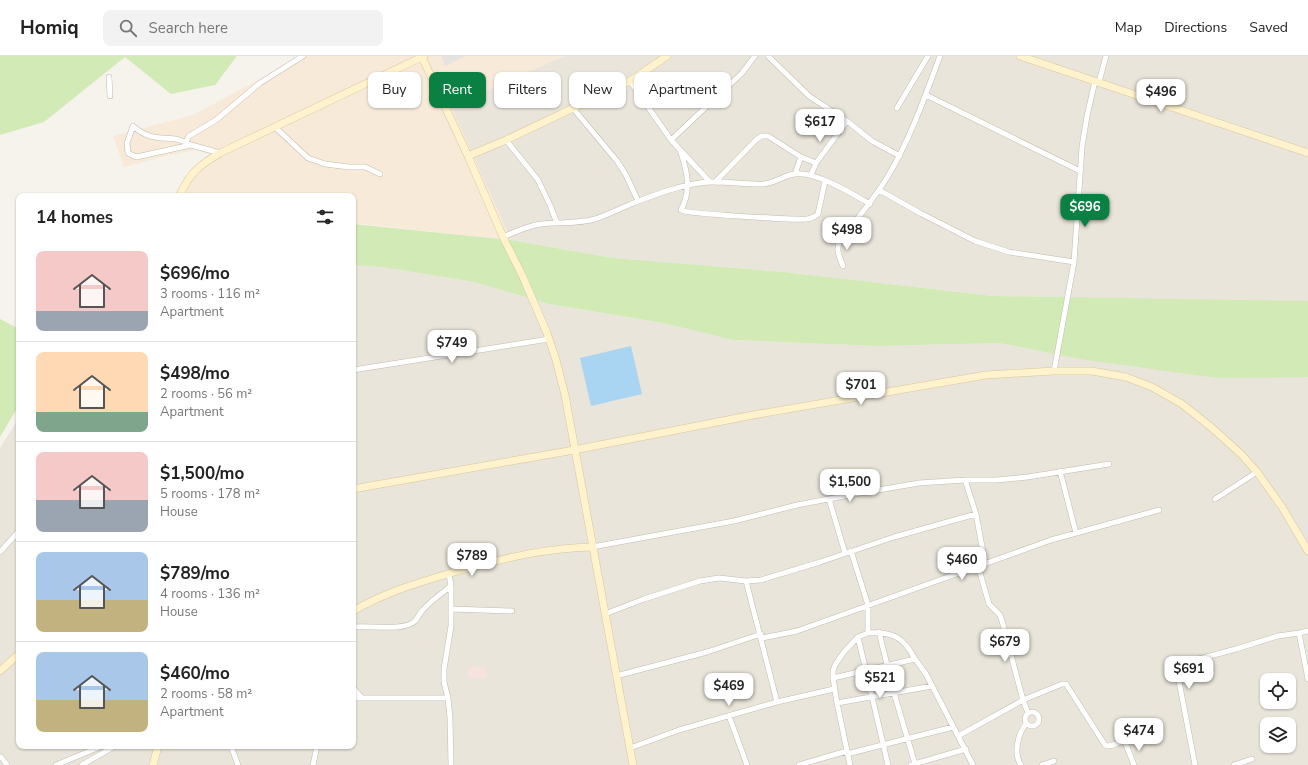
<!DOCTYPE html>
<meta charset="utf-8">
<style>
body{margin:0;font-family:"Nunito Sans",sans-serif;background:#f2f2f2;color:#222;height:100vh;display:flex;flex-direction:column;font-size:15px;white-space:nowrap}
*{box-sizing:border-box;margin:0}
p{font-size:13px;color:#767676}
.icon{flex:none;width:22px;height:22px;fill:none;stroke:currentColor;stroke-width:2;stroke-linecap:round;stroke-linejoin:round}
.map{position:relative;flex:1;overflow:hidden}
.sheet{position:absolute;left:16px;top:137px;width:340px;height:556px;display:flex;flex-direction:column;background:#fff;border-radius:8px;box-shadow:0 1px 3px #0004}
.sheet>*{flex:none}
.banner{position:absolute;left:368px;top:16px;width:380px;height:36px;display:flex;gap:8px}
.fabs{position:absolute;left:1260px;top:617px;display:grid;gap:8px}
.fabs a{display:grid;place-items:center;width:36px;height:36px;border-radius:8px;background:#fff;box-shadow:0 1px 3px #0004;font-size:20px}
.price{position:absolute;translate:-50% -34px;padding:0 9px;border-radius:8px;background:#fff;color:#222;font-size:13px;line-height:26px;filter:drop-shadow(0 1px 2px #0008)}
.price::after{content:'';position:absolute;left:50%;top:24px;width:12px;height:9px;margin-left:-6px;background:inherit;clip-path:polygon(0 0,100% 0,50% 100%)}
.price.current{background:#0b8043;color:#fff}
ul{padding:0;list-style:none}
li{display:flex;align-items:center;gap:12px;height:100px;padding:0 20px}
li+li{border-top:1px solid #e0e0e0}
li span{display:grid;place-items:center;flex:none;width:112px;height:80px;border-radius:8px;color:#555}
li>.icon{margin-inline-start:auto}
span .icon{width:48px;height:48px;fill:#fffc;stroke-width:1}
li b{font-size:17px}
h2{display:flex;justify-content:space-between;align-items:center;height:48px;padding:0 20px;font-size:17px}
.pill{padding:0 14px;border-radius:8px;background:#fff;box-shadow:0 1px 3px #0004;font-size:14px;line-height:36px}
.pill.current{background:#0b8043;color:#fff}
header{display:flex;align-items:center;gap:24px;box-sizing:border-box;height:56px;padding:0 20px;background:#fff;border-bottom:1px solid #e0e0e0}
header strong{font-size:19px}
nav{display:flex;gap:22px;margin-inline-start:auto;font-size:14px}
.search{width:280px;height:36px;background:#f2f2f2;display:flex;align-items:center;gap:10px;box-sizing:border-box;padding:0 14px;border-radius:8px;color:#767676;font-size:15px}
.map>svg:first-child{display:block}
.residential{fill:#eae5da;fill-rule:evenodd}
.commercial{fill:#f7ead8}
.medical{fill:#f6e3e0}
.green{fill:#d2eab5}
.parking{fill:#e5e3e0}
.water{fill:#a9d4f2}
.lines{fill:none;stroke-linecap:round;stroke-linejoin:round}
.street-casing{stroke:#c2bbae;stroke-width:6}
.secondary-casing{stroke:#d6c79b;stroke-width:8}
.street{stroke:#fff;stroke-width:5}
.secondary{stroke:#fff3cd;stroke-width:7}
</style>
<header>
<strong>Homiq</strong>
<div class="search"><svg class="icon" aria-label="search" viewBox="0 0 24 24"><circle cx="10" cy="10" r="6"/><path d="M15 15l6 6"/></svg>Search here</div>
<nav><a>Map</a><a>Directions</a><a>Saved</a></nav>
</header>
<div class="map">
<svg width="1308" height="709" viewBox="0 0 1308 709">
<rect width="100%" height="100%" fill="#f6f3ec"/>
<!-- residential -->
<path class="residential" d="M 564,0 L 1308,0 L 1308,709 L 0,709 L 0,392 L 19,362 L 19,690 L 353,690 L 353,209 L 382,211 L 474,226 L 549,248 L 663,267 L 733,284 L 878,290 L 999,287 L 1051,297 L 1061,241 L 993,240 L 784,216 L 613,202 L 511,184 L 450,50 ZM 1267,624 L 1289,624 L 1289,646 L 1267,646 ZM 1267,668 L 1289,668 L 1289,690 L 1267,690 Z"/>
<!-- commercial -->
<path class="commercial" d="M 303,0 L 564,0 L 451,50 L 511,184 L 353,167 L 353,140 L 182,140 L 190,125 L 215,100 L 195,94 L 165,100 L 124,111 L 113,80 L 193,59 Z"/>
<!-- medical -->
<path class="medical" d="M 468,611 L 486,611 L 486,622 L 468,622 Z"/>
<!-- green -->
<path class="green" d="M 0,0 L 237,0 L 215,29 L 171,38 L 125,1 L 44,66 L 0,79 Z
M 353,168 L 511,184 L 613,202 L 784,216 L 993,240 L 1308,245 L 1308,321 L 1217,322 L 1080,303 L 999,287 L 878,290 L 733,284 L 663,267 L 549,248 L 474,226 L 382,211 L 353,209 Z
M 0,263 L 19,273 L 19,349 L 0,381 Z"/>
<!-- parking -->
<path class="parking" d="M 441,0 L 465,0 L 445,10 Z"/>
<!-- water -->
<path class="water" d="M 631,290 L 642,338 L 591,350 L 580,302 Z"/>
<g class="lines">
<!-- street casing -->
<g class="street-casing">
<path id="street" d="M 768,0 L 809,40 L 847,65 L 872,85 L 900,100
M 109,21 L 110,40
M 630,25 L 671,84 L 710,126
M 1099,26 L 1106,0
M 926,39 L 1080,115
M 572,51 L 617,105 L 626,119 L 638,145
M 897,52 L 928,0
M 275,71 L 308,102 L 325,108 L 349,111 L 365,111 L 380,118
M 506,84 L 538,124 L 550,149 L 557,167
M 671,84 L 742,17 L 755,0
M 186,86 L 189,80 L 216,64 L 260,27 L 303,0
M 191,89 C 171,76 155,90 133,70 L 127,87 L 128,97 L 136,101 L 191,89 L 220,97
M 680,94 C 687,114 692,134 681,154 C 686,158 795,164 807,163 C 812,162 815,161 818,158 L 825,125
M 795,118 L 801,101
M 811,119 L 816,107 L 847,65
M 715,126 L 757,83 L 762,80 L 768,80 L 801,101 L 816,107
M 879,134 L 920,157 L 975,185 L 1009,196 L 1074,206
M 503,181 C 515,176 527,170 541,168 C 559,166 577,168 595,163 C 607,159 619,153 631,148 C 654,139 685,127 710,126 C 728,125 746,129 764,128 C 776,127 784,119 795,118 C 815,115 853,138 870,148
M 843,210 C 840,202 836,195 839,187 C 855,164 874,144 888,120 C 910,83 925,41 940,0
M 353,314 L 549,283
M 1054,315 L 1074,206 L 1082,91 L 1087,60 L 1095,25
M 1060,415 L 1076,477
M 965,424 L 976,458 L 985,507
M 829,443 L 845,497
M 1215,443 L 1257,416
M 592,491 L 734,465 L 797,449 L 855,438 L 919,427 L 965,424 L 996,424 L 1028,421 L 1109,408
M 0,496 L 19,475
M 449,518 L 451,530 L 451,570 L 444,613 L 444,626 L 448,642 L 450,662 L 451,709
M 746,525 L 777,646
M 452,553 L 512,555
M 605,558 L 644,543 L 700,525 L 719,522 L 746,525 L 761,524 L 820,506 L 894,481 L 976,458
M 353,571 C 369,569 403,576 415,565 C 418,562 419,558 422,555 C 430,545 441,538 451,530
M 1308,575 L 1299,577 L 1308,623
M 879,576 L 894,637 L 915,708
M 868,577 C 893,575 904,582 915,603
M 858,581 L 888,709
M 762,582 L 797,575 L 1051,484 L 1159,454
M 616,620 L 707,596 L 761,578
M 833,622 L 915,603 L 926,618 L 973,709
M 353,632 L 361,641
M 353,642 L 448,642
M 837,647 L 932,630
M1025 663a7 7 0 1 1 14 0a7 7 0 1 1-14 0Z
M 1028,657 L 1023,644 L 1062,628 L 1066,628 L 1105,689 C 1112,693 1118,684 1125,686 L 1134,709
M 729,660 L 747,709
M 958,680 L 1023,644 L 1002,565 L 1000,559 L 989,548 L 978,510
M 231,690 L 238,709
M 630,692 L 679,674 L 777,646 L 834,633
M 847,698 L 953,671
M 1,701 L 7,709
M 56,709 L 102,690
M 82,709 L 115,690
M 313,709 L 317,690
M 799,709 L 847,695
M 850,709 L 837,647 L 833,622 L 833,615 L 835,609 L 844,596 L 858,581 L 868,577 L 868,549 L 851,495
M 911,709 L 966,693
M 1021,709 C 1013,697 1018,678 1026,668
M 1042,709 L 1054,705
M 1195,709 L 1177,615 L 1177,611 L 1180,608 L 1236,593 L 1278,580 L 1299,577
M 1234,709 L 1252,703"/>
</g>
<!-- secondary casing -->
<g class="secondary-casing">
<path id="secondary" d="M 1020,0 L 1308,97
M 422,1 L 468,100 L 503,181 L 523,221 L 547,277 L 556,304 L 565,339 L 633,709
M 468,100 L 506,84 L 630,25 L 667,0
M 179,140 C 191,116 197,111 220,97 L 424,0
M 353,433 L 574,394 L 753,359 L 986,319 L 1054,315 L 1092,315 L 1126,321 L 1152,331 L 1182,348 L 1211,371 L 1241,398 L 1257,416 L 1282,451 L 1308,495
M 353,555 C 387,535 424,525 461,514 C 506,502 545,492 592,491
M 0,615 L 19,598
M 153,709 L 158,690"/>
</g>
<!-- street -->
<use href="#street" class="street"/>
<!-- secondary -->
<use href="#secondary" class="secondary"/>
</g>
</svg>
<div class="fabs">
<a><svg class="icon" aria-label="locate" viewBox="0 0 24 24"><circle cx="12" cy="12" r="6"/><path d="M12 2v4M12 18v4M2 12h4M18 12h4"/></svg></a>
<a><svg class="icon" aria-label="layers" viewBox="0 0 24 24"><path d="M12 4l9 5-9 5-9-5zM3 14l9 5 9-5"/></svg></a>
</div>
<b class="price" style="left:1161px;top:57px">$496</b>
<b class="price" style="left:820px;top:87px">$617</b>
<b class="price current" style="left:1085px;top:172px">$696</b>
<b class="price" style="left:847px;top:195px">$498</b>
<b class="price" style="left:452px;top:308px">$749</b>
<b class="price" style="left:861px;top:350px">$701</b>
<b class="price" style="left:850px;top:447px">$1,500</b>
<b class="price" style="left:472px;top:521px">$789</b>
<b class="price" style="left:962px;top:525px">$460</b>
<b class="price" style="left:1005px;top:607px">$679</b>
<b class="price" style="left:1189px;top:634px">$691</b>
<b class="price" style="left:880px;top:643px">$521</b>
<b class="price" style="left:729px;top:651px">$469</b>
<b class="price" style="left:1139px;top:696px">$474</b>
<div class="banner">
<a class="pill">Buy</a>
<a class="pill current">Rent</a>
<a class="pill">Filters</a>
<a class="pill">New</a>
<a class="pill">Apartment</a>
</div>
<section class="sheet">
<h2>14 homes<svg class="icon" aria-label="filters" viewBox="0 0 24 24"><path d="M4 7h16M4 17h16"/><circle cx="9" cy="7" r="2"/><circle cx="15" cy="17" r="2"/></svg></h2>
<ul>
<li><span style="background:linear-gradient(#f6c9c9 75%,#9aa5b1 0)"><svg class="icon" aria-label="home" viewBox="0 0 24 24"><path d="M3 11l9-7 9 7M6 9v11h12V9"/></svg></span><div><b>$696/mo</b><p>3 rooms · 116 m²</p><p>Apartment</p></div></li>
<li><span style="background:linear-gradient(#ffd9b3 75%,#7fa58c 0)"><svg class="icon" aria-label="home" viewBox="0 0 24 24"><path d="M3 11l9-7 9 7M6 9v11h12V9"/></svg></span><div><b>$498/mo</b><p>2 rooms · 56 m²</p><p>Apartment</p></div></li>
<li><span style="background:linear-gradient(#f6c9c9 60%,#9aa5b1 0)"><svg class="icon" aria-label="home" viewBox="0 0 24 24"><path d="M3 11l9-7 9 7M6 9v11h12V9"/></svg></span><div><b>$1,500/mo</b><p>5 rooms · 178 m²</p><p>House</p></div></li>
<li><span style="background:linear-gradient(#a9c7e8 60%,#c2b280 0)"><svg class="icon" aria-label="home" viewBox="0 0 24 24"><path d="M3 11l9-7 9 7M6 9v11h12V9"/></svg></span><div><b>$789/mo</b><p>4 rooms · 136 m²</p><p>House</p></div></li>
<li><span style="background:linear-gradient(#a9c7e8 60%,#c2b280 0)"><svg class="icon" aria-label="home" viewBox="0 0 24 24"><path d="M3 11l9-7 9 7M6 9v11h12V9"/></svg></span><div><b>$460/mo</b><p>2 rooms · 58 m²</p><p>Apartment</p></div></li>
</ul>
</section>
</div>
